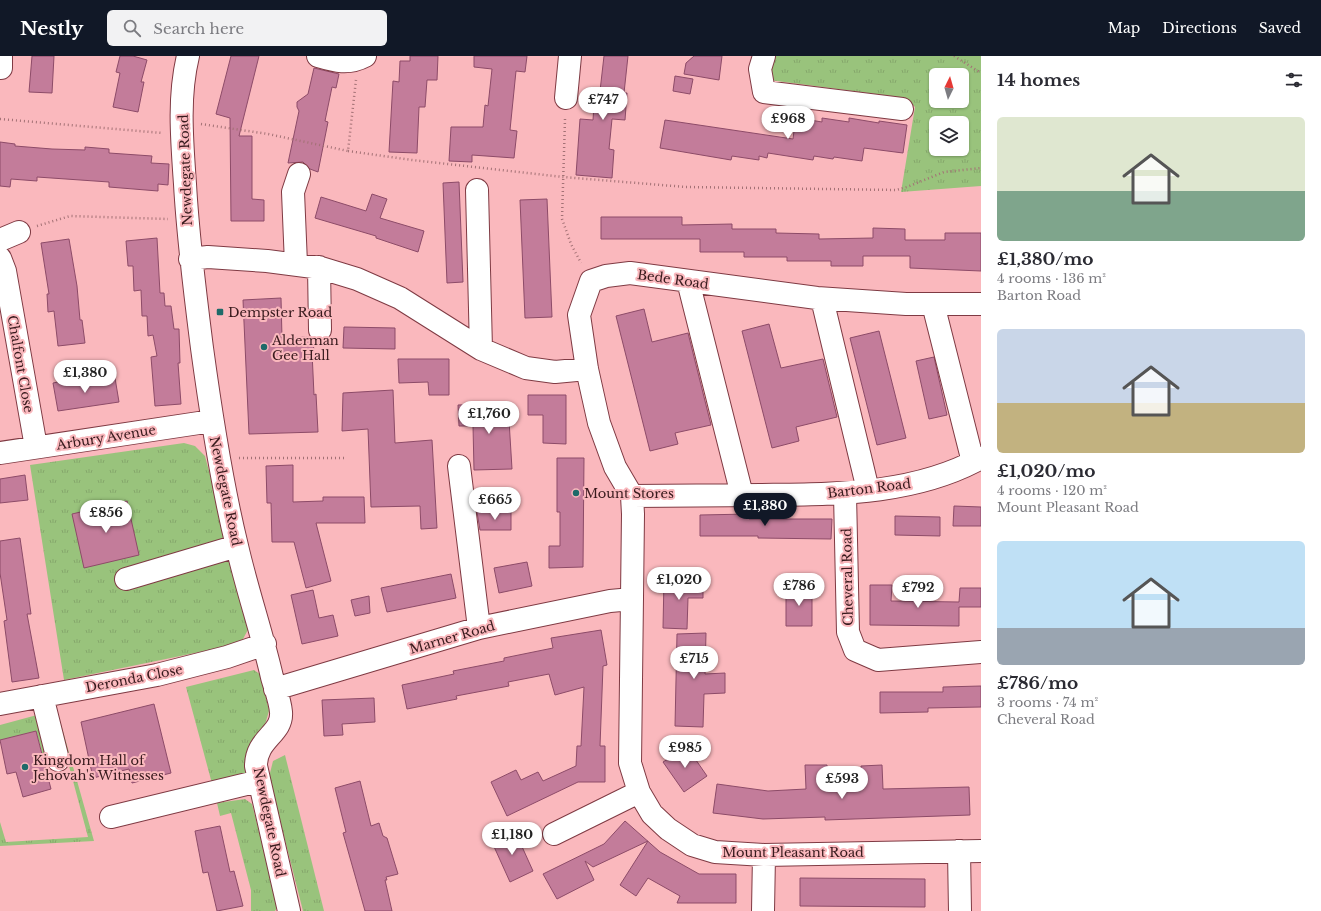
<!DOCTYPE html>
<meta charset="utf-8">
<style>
body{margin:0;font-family:"Libre Baskerville",serif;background:#f2f2f3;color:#2b2b33;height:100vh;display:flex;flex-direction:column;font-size:15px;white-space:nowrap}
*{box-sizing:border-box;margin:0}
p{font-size:13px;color:#7c7c81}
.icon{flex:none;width:22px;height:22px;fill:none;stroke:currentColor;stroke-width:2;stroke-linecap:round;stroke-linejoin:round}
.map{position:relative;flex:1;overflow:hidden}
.side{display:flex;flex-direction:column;background:#fff;width:340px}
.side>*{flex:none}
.needle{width:26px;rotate:5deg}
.fabs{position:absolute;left:929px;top:12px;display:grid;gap:8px}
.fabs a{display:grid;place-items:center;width:40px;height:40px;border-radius:6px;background:#fff;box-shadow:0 1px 3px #0004;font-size:20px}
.price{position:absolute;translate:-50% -34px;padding:0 9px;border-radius:14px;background:#fff;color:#222;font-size:13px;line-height:26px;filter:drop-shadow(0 1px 2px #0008)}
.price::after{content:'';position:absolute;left:50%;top:24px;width:12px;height:9px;margin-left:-6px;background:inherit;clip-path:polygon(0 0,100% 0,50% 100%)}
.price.current{background:#111827;color:#fff}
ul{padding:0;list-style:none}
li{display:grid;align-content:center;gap:8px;height:212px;padding:0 16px}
li span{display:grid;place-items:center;height:124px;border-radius:6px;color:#555}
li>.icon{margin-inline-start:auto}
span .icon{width:72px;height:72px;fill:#fffc;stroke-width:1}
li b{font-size:17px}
h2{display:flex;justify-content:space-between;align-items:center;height:48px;padding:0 16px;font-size:17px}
header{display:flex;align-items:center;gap:24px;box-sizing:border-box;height:56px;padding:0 20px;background:#111827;color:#fff}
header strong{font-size:19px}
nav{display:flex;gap:22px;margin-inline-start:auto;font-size:14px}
.search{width:280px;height:36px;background:#f2f2f3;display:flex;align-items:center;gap:10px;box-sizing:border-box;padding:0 14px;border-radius:6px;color:#7c7c81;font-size:15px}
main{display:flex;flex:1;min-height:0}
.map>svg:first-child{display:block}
.grass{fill:url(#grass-tufts);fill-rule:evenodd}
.building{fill:#c37c9a;stroke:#8d4b68}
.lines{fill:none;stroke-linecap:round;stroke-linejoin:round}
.minor-casing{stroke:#7f3a43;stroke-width:24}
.path{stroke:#a37175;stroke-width:2.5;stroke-dasharray:1 3;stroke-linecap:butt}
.minor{stroke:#fff;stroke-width:22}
.poi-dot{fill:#1e6a69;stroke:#fab8bd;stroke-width:1.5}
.labels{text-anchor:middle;stroke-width:4;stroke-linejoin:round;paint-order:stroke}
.street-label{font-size:13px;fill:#381a1d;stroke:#fab8bd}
.poi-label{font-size:13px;fill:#381a1d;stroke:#fab8bd;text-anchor:start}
</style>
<header>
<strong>Nestly</strong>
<div class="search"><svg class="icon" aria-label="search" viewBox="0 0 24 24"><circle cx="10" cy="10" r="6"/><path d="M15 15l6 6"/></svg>Search here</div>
<nav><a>Map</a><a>Directions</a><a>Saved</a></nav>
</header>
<main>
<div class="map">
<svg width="981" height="855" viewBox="0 0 981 855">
<defs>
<pattern id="grass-tufts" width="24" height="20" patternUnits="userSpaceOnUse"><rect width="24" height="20" fill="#99c37c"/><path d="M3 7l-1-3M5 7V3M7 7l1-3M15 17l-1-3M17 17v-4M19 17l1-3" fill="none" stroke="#85a76b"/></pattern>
</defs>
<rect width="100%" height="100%" fill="#fab8bd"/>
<!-- grass -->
<path class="grass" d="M 776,0 L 981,0 L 981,130 L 901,136 L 915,51 L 906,42 L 769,24 L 767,14 ZM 936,19 L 962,19 L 962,45 L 936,45 ZM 936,67 L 962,67 L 962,93 L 936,93 Z
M 184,387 L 195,390 L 205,400 L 250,570 L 243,583 L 229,590 L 64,624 L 30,409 Z
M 254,614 L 261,619 L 269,655 L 249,723 L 214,735 L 186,631 Z
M 54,654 L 57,654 L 94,785 L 0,790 L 0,766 L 6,786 L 88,781 Z
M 37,659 L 49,706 L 45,707 L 36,675 L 0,684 L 0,669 Z
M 285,699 L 324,855 L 303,855 L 269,721 L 273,705 Z
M 245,743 L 252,748 L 278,850 L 275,855 L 251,855 L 251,834 L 231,757 L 220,760 L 217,747 Z"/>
<!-- building -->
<path class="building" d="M 32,0 L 54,0 L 52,37 L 29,36 Z
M 120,0 L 133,0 L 147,4 L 141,26 L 144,26 L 138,56 L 113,51 L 120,17 L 116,16 Z
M 231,0 L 259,0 L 239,80 L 252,80 L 252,143 L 264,144 L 264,165 L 231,165 L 230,62 L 216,58 Z
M 410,0 L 438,0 L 437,24 L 427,24 L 425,51 L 419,51 L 417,97 L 389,96 L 393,25 L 399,26 L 400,5 L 410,5 Z
M 474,0 L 527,0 L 525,16 L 516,15 L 510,74 L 517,75 L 514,102 L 472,99 L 472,106 L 449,105 L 451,71 L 483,71 L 485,49 L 488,50 L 492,13 L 474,11 Z
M 604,0 L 628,0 L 624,37 L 627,37 L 625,64 L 612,63 L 609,93 L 614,94 L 612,122 L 576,119 L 580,63 L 593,64 L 595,34 L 600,35 Z
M 694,0 L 722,0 L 719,24 L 684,18 L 686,7 Z
M 314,12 L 339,18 L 336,32 L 332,31 L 325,65 L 328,66 L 318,116 L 310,113 L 303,106 L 288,107 L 299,55 L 297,51 L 297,46 L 308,38 Z
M 675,20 L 693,23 L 690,38 L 673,35 Z
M 798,62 L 822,66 L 822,62 L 849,66 L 849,62 L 879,67 L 879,65 L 907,69 L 903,97 L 864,92 L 862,105 L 834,101 L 833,103 L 814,100 L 813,104 L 768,97 L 767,102 L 759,100 L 759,104 L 732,100 L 731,104 L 660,92 L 665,64 L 793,83 L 795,67 L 797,68 Z
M 0,86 L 15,88 L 15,90 L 52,93 L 85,94 L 85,91 L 109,93 L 109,97 L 152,100 L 151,107 L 169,108 L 168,129 L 158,128 L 158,135 L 109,131 L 109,126 L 37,121 L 37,125 L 11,123 L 10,131 L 0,130 Z
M 459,126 L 463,226 L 447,227 L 443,127 Z
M 372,138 L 387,143 L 380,162 L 424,175 L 418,196 L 376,182 L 376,180 L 315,162 L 321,141 L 366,155 Z
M 547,143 L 552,261 L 525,262 L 520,144 Z
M 601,161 L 682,161 L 682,169 L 732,168 L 732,173 L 776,173 L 776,177 L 819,178 L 819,183 L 873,182 L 873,172 L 905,173 L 905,184 L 945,184 L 945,177 L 981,177 L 981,215 L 910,212 L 910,200 L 863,200 L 863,210 L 831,210 L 831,205 L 787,205 L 787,201 L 744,201 L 744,196 L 700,196 L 700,183 L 601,183 Z
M 157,182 L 160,237 L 164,237 L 165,250 L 171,250 L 174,273 L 179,273 L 180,307 L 178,307 L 181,348 L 155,350 L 151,301 L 157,300 L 153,279 L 148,280 L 147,260 L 142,260 L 141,234 L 134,235 L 133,210 L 128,210 L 126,185 Z
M 69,183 L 77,230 L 80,264 L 82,264 L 85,287 L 58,290 L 54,255 L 48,256 L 47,238 L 49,238 L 41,187 Z
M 281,242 L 282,282 L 309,281 L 313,284 L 314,296 L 312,296 L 314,339 L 316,338 L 318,376 L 249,378 L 243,244 Z
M 644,253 L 652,286 L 688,277 L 711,369 L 675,377 L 678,388 L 650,395 L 616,260 Z
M 769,268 L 781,312 L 823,303 L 837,361 L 796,371 L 799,385 L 772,392 L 742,275 Z
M 344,271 L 395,272 L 395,293 L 343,292 Z
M 879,275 L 906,382 L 877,389 L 850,282 Z
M 934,301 L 947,359 L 929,363 L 916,305 Z
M 398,303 L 449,303 L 449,339 L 429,339 L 428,326 L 399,327 Z
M 115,322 L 119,346 L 58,355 L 53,327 L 73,323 L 74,329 Z
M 393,334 L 395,387 L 432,384 L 437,472 L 421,473 L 420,450 L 371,451 L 368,373 L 342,375 L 343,337 Z
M 528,339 L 566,339 L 566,388 L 543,387 L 543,359 L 528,359 Z
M 508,348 L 512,413 L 474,414 L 473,370 L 459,370 L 458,349 Z
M 557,402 L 584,402 L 583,511 L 549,512 L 549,490 L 560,490 L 560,456 L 557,456 Z
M 293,409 L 293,446 L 323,445 L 323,441 L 364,441 L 365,467 L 316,467 L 331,525 L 306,532 L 294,486 L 272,486 L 271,447 L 267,447 L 266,410 Z
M 25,419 L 28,444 L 0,447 L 0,423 Z
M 127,445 L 139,499 L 84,512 L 72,458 Z
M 954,450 L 981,451 L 981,470 L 953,470 Z
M 477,456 L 511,456 L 511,474 L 480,474 Z
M 749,458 L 749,463 L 832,463 L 831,483 L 758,482 L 758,480 L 700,480 L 700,459 Z
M 895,460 L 940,461 L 940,480 L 895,479 Z
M 20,482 L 31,558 L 27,558 L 39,622 L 12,626 L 4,565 L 7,564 L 0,517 L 0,485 Z
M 527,506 L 532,530 L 499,537 L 494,512 Z
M 451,518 L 456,542 L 387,556 L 381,532 Z
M 664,523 L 703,524 L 703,542 L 688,542 L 687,573 L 663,572 Z
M 870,529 L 892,529 L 891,545 L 959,546 L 960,532 L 981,532 L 981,551 L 959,551 L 959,570 L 870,569 Z
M 786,532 L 812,532 L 812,570 L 786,570 Z
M 313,534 L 319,562 L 333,559 L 338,580 L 302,588 L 291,539 Z
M 369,540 L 370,557 L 355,560 L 351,544 Z
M 601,574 L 607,609 L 603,610 L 600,690 L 605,690 L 605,726 L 578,726 L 507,760 L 491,726 L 516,714 L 521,724 L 538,716 L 543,725 L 576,710 L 577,690 L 581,690 L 584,631 L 555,639 L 549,618 L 508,626 L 509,630 L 456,640 L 457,643 L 407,653 L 402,629 L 454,618 L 453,615 L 504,605 L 504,602 L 553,592 L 551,582 Z
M 706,577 L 705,618 L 725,617 L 725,637 L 704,638 L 703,671 L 675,670 L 677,578 Z
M 981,630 L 981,651 L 928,652 L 928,656 L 880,657 L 880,636 L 943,636 L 943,631 Z
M 374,642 L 375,666 L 342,668 L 343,679 L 324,680 L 322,644 Z
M 154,648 L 171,717 L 132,727 L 129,713 L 93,722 L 81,666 Z
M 36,675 L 51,733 L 23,741 L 16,716 L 7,718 L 0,684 Z
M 687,691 L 707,720 L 684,736 L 663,706 Z
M 805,709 L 827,709 L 828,735 L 861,734 L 861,710 L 882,709 L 883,733 L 969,731 L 970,759 L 825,764 L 825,761 L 763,763 L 713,757 L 717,728 L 768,735 L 806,733 Z
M 360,725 L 371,770 L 379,767 L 383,780 L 387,782 L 398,818 L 386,821 L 387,824 L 385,824 L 392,855 L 365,855 L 343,777 L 346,776 L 335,732 Z
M 625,765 L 660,796 L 699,818 L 736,818 L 736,847 L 677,847 L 680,840 L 648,822 L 636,840 L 620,829 L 648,785 L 593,811 L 585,805 L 594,824 L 557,843 L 543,818 L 604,788 Z
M 220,770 L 230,816 L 234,815 L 243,850 L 217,855 L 208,816 L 203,817 L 195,775 Z
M 514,773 L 533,815 L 510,826 L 491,784 Z
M 800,822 L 925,823 L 925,851 L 800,850 Z"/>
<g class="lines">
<!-- minor casing -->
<g class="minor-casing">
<path id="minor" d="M 188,0 C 178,41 182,85 185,128 C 188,183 195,237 202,292 C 211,358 221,425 237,490 C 247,534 262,577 272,621 C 275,632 280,644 281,656 C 283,678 256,682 256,710 L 289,855
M 318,0 C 335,5 348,9 365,0
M 764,0 L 760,13 L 764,36 L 902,53
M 1,12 L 1,0
M 566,42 L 570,0
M 477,134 L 481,293
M 0,184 L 19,176
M 0,202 L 5,215 L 36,391
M 190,203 L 208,201 L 267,205 L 321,212 L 357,223 L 400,242 L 481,293 L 526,312 L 555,316 L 587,313
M 296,208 L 293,136 L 299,118
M 319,211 L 320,274
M 688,225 L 742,439
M 822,243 L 868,434
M 933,248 L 973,406
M 981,248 L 906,248 L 817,242 L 630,217 L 606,220 L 591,225 L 579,259 L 587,313 L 599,367 L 615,411 L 632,440 L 633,458 L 630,707 L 639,736 L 652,758 L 668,773 L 692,789 L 715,796 L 764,799 L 981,795
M 0,397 L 212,365
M 459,410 L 479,572
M 845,438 L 848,576 L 855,594 L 878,604 L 981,596
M 632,440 C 675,440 719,439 762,439 C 836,438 914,439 981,402
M 126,523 L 237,490
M 275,633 L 479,572 L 610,545 L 632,543
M 42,640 L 58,704
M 0,648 L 157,619 L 227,601 L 265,588
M 111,761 L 259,725
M 554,778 L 639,736
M 959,795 L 960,855
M 763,855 L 764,799"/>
</g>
<!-- path -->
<path class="path" d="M 954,0 L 981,17
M 0,63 L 162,77
M 565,63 L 562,163 L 571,188 L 581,207
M 201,68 L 268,78 L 348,95 L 356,24
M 348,95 L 412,104 L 563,121 L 686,131 L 896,134 L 907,131 L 944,116 L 981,112
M 37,170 L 70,160 L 168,163
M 239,402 L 346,402"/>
<!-- minor -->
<use href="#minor" class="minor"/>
</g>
<!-- markers -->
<g class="poi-dot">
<rect x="216" y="252" width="8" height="8" rx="2"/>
<circle cx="264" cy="291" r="4"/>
<circle cx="576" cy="437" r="4"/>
<circle cx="25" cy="711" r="4"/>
</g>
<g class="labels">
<!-- street labels -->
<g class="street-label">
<text transform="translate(185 114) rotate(-92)" y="5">Newdegate Road</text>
<text transform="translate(673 223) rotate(8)" y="5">Bede Road</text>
<text transform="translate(21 308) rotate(80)" y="5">Chalfont Close</text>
<text transform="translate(106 381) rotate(-9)" y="5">Arbury Avenue</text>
<text transform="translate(869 432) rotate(-7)" y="5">Barton Road</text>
<text transform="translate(226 435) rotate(78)" y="5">Newdegate Road</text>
<text transform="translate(847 521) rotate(-91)" y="5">Cheveral Road</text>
<text transform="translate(452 581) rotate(-16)" y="5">Marner Road</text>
<text transform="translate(134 622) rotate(-11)" y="5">Deronda Close</text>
<text transform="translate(270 766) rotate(78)" y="5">Newdegate Road</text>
<text x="793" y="801">Mount Pleasant Road</text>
</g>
<!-- poi labels -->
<g class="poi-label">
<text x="228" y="261">Dempster Road</text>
<text x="272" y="289">Alderman<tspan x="272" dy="15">Gee Hall</tspan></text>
<text x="584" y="442">Mount Stores</text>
<text x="33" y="709">Kingdom Hall of<tspan x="33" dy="15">Jehovah's Witnesses</tspan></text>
</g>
</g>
</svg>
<div class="fabs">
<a><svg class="needle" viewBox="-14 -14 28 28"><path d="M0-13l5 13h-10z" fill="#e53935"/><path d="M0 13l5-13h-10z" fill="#7c7c81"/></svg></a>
<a><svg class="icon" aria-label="layers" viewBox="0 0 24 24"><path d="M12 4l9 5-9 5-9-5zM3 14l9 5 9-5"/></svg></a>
</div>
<b class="price" style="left:603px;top:65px">£747</b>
<b class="price" style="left:788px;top:84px">£968</b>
<b class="price" style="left:85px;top:338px">£1,380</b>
<b class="price" style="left:489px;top:379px">£1,760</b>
<b class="price" style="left:495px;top:465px">£665</b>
<b class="price current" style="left:765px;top:471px">£1,380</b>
<b class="price" style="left:106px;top:478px">£856</b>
<b class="price" style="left:679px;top:545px">£1,020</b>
<b class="price" style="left:799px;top:551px">£786</b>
<b class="price" style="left:918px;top:553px">£792</b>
<b class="price" style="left:694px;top:624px">£715</b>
<b class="price" style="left:685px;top:713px">£985</b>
<b class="price" style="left:842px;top:744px">£593</b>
<b class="price" style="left:512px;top:800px">£1,180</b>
</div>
<section class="side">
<h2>14 homes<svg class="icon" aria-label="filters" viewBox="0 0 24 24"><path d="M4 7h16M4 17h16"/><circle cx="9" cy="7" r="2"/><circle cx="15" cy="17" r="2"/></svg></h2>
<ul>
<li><span style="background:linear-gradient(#dfe7d0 60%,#7fa58c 0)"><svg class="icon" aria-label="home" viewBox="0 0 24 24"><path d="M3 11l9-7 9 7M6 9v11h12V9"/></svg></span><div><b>£1,380/mo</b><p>4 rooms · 136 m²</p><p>Barton Road</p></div></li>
<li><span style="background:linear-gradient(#c9d6e8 60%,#c2b280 0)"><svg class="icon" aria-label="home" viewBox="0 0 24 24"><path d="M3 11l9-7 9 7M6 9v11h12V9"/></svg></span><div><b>£1,020/mo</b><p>4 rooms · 120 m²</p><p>Mount Pleasant Road</p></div></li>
<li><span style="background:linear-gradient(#bfe0f5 70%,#9aa5b1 0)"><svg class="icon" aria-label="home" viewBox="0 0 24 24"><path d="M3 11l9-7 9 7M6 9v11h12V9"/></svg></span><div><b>£786/mo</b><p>3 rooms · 74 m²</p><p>Cheveral Road</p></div></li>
</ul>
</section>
</main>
